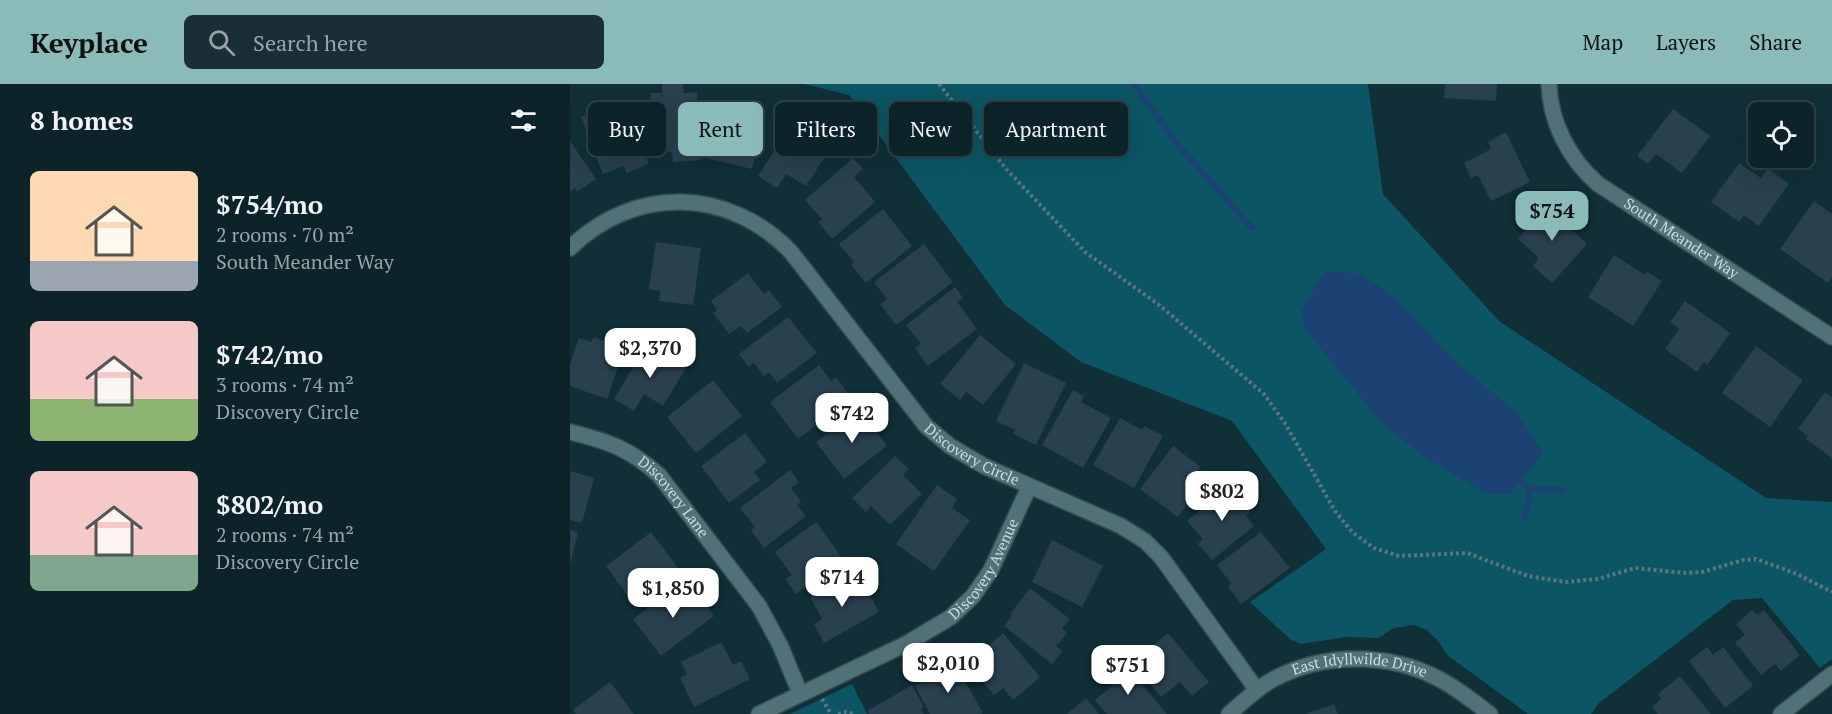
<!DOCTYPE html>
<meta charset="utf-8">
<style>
body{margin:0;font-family:"PT Serif",serif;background:#1a2f35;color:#f1f3f6;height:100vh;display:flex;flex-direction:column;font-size:22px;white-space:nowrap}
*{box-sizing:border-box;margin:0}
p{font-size:20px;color:#9aa4a8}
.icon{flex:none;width:33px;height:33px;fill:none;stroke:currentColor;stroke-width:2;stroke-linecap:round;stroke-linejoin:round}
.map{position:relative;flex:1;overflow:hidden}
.drawer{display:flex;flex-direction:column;background:#0c2329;width:570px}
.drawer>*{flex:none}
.banner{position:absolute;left:18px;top:18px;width:570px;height:54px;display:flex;gap:12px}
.buttons{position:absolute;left:1178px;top:18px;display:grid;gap:12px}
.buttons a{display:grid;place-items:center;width:66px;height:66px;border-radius:9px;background:#0c2329;box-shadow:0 6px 24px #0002,0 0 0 2px #2c4046;font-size:30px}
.price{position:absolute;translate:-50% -51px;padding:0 14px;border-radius:12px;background:#fff;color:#222;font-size:20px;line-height:39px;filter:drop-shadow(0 2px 3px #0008)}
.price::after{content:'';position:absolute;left:50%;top:36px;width:18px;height:14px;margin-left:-9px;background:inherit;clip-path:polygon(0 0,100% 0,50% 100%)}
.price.current{background:#8bbbb9;color:#111}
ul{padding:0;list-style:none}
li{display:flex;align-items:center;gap:18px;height:150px;padding:0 30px}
li span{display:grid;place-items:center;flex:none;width:168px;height:120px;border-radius:9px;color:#555}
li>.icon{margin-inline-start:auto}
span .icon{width:72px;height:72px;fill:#fffc;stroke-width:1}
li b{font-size:26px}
h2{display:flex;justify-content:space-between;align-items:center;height:72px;padding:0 30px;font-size:26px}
.tag{padding:0 21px;border-radius:9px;background:#0c2329;box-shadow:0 6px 24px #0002,0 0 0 2px #2c4046;font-size:21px;line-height:54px}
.tag.current{background:#8bbbb9;color:#111}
header{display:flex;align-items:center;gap:36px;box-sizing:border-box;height:84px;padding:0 30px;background:#8bbbb9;color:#111}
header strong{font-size:28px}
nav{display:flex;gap:33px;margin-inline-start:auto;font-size:21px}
.search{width:420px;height:54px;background:#1a2f35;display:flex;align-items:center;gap:15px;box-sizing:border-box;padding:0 21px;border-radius:9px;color:#9aa4a8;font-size:22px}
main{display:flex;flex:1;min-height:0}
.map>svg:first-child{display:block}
.green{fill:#0b5564}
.water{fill:#1c4173}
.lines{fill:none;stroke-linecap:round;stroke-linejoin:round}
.stream{stroke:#1c4173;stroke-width:6}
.building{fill:#29404f}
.street-casing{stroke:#364a4f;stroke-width:18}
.path{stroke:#5b757c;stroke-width:4;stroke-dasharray:3 3;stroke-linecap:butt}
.street{stroke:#517179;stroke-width:15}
.labels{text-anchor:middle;stroke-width:5;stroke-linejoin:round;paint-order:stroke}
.street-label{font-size:15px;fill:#ccdde2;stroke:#102f37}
</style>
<header>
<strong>Keyplace</strong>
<div class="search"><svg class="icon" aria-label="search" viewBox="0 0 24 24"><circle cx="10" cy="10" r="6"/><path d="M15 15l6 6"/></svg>Search here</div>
<nav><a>Map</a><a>Layers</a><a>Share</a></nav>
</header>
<main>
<section class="drawer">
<h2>8 homes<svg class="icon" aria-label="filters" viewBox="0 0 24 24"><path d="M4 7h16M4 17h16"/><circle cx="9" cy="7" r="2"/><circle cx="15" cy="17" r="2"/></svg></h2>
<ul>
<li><span style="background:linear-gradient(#ffd9b3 75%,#9aa5b1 0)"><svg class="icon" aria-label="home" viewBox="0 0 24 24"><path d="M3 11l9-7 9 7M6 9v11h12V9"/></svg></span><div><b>$754/mo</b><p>2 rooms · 70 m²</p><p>South Meander Way</p></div></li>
<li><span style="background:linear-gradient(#f6c9c9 65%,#8fb573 0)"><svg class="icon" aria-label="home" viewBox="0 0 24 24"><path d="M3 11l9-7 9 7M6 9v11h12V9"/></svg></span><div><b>$742/mo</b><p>3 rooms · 74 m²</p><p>Discovery Circle</p></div></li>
<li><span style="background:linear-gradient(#f6c9c9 70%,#7fa58c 0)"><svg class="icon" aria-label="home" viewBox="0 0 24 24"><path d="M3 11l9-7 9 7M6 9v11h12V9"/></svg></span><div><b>$802/mo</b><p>2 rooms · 74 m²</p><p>Discovery Circle</p></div></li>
</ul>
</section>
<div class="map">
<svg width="1262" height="630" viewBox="0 0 1262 630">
<rect width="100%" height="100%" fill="#102f37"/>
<!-- green -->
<path class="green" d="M 234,0 L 798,0 L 813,110 L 929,237 L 1196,414 L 1262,418 L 1262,575 L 1250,584 L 1192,514 L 1163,516 L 1029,619 L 1021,630 L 958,630 L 877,571 L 868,557 L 857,546 L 844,541 L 824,544 L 808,554 L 776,553 L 731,560 L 721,556 L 680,518 L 756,465 L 662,337 L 511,278 L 435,221 L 279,11 Z
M 282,600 L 297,630 L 220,630 Z"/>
<!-- water -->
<path class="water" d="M 755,187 L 786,189 L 810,202 L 830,220 L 887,279 L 948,330 L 973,369 L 940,410 L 916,409 L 856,374 L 813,340 L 735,245 L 731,228 Z"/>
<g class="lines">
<!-- stream -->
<path class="stream" d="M 564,0 L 608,61 L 682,144
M 944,394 L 961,405 L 955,434
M 961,405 L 993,406"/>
</g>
<!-- building -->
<path class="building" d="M 92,0 L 113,0 L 114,9 L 127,8 L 131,76 L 103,78 L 102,68 L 83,69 L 80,9 L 92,9 Z
M 875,0 L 927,0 L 926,17 L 874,14 Z
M 54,16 L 79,80 L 56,89 L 54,82 L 33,90 L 11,33 Z
M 150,18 L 196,29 L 182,85 L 136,74 Z
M 1103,25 L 1140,52 L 1112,89 L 1086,70 L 1078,80 L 1067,72 Z
M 226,33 L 252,50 L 247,57 L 260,65 L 236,102 L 216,90 L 207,104 L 188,92 Z
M 936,48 L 960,98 L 921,117 L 908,91 L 901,94 L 894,79 L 921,65 L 918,58 Z
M 0,57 L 26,95 L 7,108 L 5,104 L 0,108 Z
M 283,74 L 293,85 L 284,93 L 305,118 L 262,155 L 248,138 L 252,135 L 235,116 Z
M 1169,79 L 1191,94 L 1198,84 L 1219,100 L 1189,142 L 1174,131 L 1169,138 L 1141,118 Z
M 1244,117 L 1262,130 L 1262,193 L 1258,199 L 1210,165 Z
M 980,118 L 1003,138 L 999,143 L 1017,160 L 982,199 L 963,182 L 969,174 L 948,155 Z
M 313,125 L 342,162 L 296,199 L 281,181 L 284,178 L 269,160 Z
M 86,158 L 131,164 L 123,221 L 89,217 L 90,207 L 79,205 Z
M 354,160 L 383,198 L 326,241 L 310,220 L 317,215 L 304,198 Z
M 1044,171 L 1075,191 L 1077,188 L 1092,197 L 1063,242 L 1018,213 Z
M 178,189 L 194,210 L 199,206 L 212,223 L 177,249 L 171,242 L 159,250 L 143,229 L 147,226 L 141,217 Z
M 385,203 L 393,214 L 387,218 L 407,245 L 358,282 L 345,264 L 351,260 L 336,241 Z
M 1115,217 L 1160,249 L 1137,281 L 1134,278 L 1127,288 L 1095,265 L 1109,245 L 1100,238 Z
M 218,233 L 247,269 L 207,299 L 199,288 L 194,292 L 184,279 L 179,283 L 169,270 Z
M 40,251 L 57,257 L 37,315 L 0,302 L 0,280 L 9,254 L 21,258 L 24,253 L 38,258 Z
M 410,251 L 446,280 L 413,321 L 396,308 L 390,316 L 370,300 Z
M 77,260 L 116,284 L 93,322 L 74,310 L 64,327 L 44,315 Z
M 1186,262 L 1233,296 L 1200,343 L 1152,309 Z
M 454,279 L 496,299 L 466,361 L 443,350 L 445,346 L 426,337 Z
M 249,281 L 261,297 L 266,293 L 282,315 L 228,355 L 200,318 Z
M 143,296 L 172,332 L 126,369 L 97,333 Z
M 503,306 L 514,312 L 511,318 L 541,334 L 513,384 L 472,361 Z
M 1255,308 L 1262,313 L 1262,374 L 1236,355 L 1238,352 L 1228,345 Z
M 290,325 L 317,362 L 274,395 L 246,358 Z
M 550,334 L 572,346 L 574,342 L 593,352 L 564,404 L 523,381 Z
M 175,349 L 197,378 L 184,388 L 190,396 L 159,419 L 131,382 Z
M 603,362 L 631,383 L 622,394 L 632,401 L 608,433 L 570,405 Z
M 325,372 L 339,385 L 333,391 L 352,410 L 320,441 L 301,422 L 296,428 L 282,414 Z
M 220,386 L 229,398 L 221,404 L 231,418 L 227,421 L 236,432 L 194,464 L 181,446 L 185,443 L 170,424 Z
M 0,387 L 24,394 L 12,439 L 0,436 Z
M 665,398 L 675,411 L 669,415 L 680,428 L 676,432 L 684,442 L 642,476 L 628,460 L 633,455 L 617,437 Z
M 367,401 L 387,415 L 382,424 L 400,436 L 364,487 L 326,460 Z
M 246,438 L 273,475 L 226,510 L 215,495 L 222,491 L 205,468 Z
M 0,446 L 8,448 L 1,478 L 0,478 Z
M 81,448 L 109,485 L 63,519 L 36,482 Z
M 691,448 L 720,484 L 671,520 L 658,502 L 661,499 L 647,481 Z
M 482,456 L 533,482 L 512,523 L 462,498 Z
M 279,491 L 287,504 L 294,501 L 309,528 L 254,559 L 244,540 L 252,535 L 240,513 Z
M 111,499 L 123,515 L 129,511 L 144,532 L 91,572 L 63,535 Z
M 460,504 L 500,535 L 492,545 L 497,549 L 486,562 L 493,567 L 482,580 L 434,542 L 442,532 L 440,530 Z
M 1182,526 L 1187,531 L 1194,526 L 1230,571 L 1211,587 L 1205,580 L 1191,591 L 1165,558 L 1175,551 L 1166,540 Z
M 433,549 L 470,593 L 443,616 L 433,604 L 424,611 L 397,580 Z
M 598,549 L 639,598 L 622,612 L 610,598 L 591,613 L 562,579 Z
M 151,558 L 163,581 L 171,577 L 180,595 L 124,623 L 110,594 L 117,590 L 111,578 Z
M 1137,563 L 1143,571 L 1153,563 L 1183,602 L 1155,624 L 1119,577 Z
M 385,579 L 413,629 L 410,630 L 360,630 L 345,602 Z
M 555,580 L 597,630 L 537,630 L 525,616 L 548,597 L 543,590 Z
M 1110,592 L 1141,630 L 1088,630 L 1082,623 L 1091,615 L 1088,610 Z
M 40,598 L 64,630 L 6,630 L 3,626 Z
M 342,601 L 354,623 L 351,625 L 354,630 L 299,630 L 297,627 Z
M 516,614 L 529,630 L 497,630 Z
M 764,620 L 768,630 L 735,630 Z"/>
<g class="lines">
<!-- street casing -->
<g class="street-casing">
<g id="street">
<path id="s1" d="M 979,0 C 980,38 999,75 1028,100 L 1262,253"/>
<path id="s2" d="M 0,164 C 65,101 158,103 221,168 L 356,342 L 380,362 L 414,382 L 551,442 L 575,457 L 591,473 L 687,606"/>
<path id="s3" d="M 0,348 C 38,357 60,365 89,391 L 189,522 L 210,561 L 230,609"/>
<path id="s4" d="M 189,630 L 336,560 L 381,533 L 403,512 L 421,486 L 459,403"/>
<path id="s5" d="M 659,630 C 673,618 686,605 702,596 C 753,568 820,568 871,596 C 888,605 904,618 920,630"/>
<path d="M 1211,630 L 1262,590"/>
</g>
</g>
<!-- path -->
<path class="path" d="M 369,0 L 437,86 L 515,168 L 588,220 L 694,310 L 716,341 L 765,427 L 782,448 L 804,464 L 829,472 L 897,469 L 958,492 L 995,498 L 1028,495 L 1065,484 L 1115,489 L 1132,488 L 1173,476 L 1186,475 L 1227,490 L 1262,508
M 252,615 L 261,630
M 268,630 L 276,628 L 284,630"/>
<!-- street -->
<use href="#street" class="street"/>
</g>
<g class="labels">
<!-- street labels -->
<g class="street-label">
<text dy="5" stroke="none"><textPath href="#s1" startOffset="214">South Meander Way</textPath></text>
<text dy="5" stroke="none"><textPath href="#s2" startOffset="522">Discovery Circle</textPath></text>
<text dy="5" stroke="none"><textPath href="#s3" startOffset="126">Discovery Lane</textPath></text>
<text dy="5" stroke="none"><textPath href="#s4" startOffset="274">Discovery Avenue</textPath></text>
<text dy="5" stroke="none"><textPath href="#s5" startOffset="146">East Idyllwilde Drive</textPath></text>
</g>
</g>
</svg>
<div class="buttons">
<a><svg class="icon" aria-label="locate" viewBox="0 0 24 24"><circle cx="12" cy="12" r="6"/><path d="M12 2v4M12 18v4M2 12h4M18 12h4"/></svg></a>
</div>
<b class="price current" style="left:982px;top:158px">$754</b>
<b class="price" style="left:80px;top:295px">$2,370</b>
<b class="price" style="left:282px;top:360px">$742</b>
<b class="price" style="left:652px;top:438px">$802</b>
<b class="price" style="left:272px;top:524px">$714</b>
<b class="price" style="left:103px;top:535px">$1,850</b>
<b class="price" style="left:378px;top:610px">$2,010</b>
<b class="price" style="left:558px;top:612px">$751</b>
<div class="banner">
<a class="tag">Buy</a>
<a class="tag current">Rent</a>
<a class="tag">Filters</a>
<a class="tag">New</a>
<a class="tag">Apartment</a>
</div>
</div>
</main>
